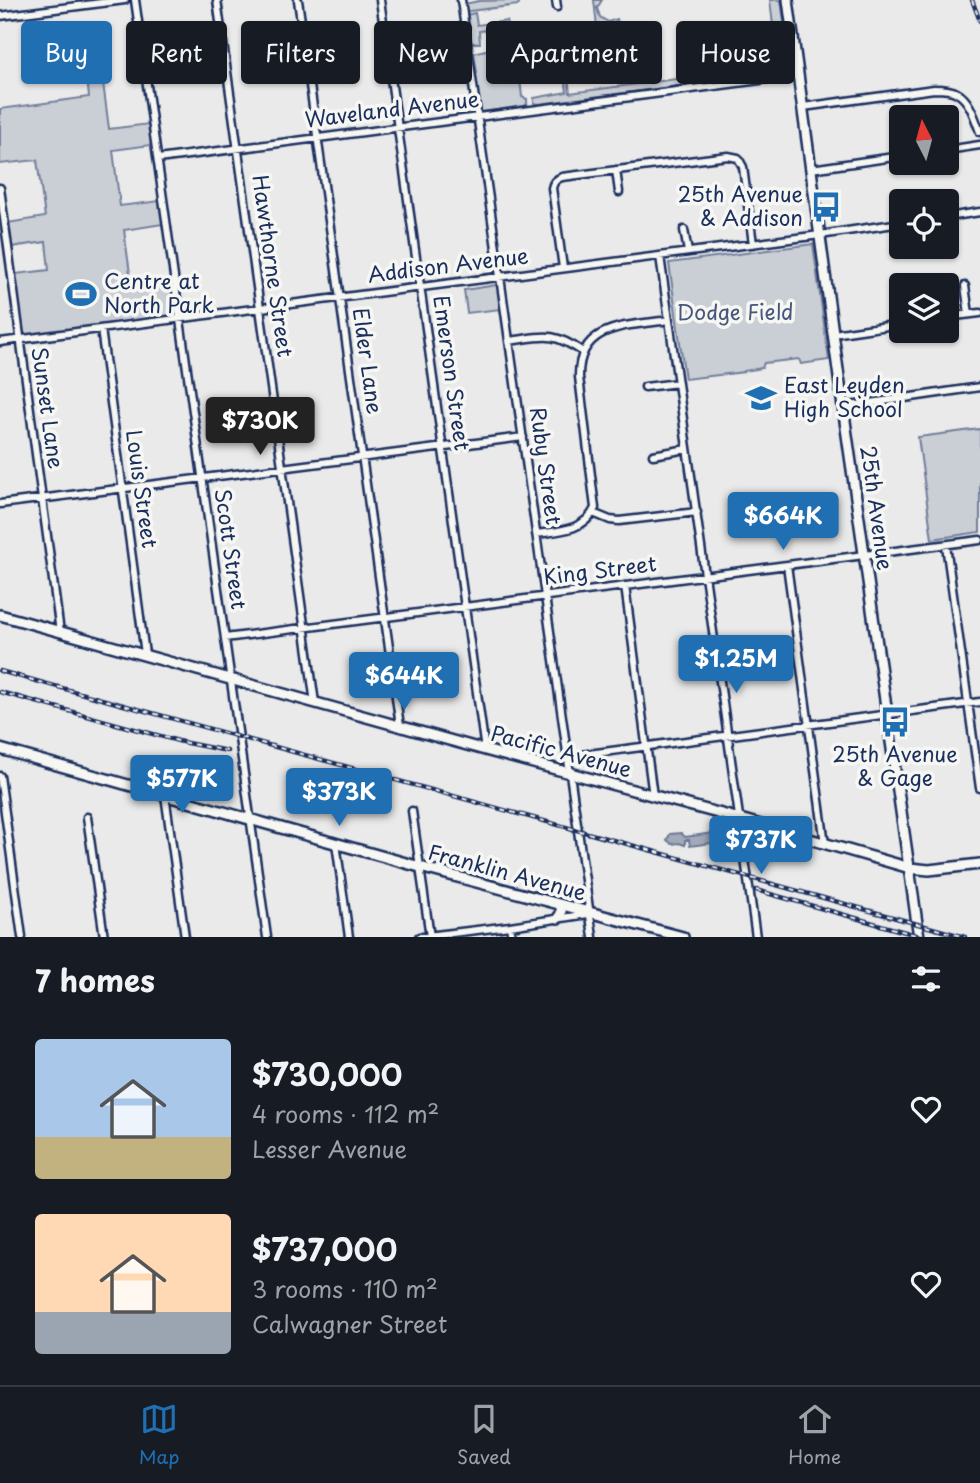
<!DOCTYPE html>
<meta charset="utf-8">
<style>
body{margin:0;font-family:"Playpen Sans",sans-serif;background:#242831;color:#f1f3f6;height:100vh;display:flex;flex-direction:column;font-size:26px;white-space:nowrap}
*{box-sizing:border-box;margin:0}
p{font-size:23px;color:#9ea1a6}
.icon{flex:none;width:38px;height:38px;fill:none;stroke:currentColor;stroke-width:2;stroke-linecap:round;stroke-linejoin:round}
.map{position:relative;height:937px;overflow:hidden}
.side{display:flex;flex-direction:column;background:#171b24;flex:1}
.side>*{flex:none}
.banner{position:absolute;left:21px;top:21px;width:938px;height:63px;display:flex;gap:14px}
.needle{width:46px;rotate:354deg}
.tools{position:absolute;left:889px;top:105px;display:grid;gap:14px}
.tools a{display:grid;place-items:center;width:70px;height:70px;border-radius:7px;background:#171b24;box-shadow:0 2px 5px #0004;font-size:35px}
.price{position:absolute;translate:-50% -60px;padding:0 16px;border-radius:7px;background:#1f6fb2;color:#fff;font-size:23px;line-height:46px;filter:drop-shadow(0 2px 4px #0008)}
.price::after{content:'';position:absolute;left:50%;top:42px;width:21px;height:16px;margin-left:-10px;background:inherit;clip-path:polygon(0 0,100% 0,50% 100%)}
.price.on{background:#222;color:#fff}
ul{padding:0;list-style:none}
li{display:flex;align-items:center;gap:21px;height:175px;padding:0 35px}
li span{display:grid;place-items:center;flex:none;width:196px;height:140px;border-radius:7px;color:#555}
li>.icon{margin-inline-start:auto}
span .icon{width:84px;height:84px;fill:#fffc;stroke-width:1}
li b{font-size:30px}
h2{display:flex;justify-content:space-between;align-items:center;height:84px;padding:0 35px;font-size:30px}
.chip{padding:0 24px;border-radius:7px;background:#171b24;box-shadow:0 2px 5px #0004;font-size:24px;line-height:63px}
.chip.on{background:#1f6fb2;color:#fff}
.tabs{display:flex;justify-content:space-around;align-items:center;height:98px;border-top:2px solid #363941;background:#171b24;font-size:19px;color:#9ea1a6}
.tabs a{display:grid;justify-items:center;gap:4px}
.tabs .on{color:#1f6fb2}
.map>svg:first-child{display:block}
.green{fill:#caced5;stroke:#727e9a;stroke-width:2}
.water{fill:#a2aaba;stroke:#6c7995;stroke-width:2}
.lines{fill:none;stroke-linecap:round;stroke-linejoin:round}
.street-casing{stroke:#1b2f5e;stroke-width:11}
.secondary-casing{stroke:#1b2f5e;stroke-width:14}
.street{stroke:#f6f6f2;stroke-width:6}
.secondary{stroke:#f6f6f2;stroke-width:9}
.rail-casing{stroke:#1b2f5e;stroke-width:4.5}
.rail{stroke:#f6f6f2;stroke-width:2;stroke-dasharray:5;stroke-linecap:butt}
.labels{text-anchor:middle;stroke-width:7;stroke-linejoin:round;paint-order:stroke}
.street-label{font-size:21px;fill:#1b2f5e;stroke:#f6f6f2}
.poi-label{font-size:21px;fill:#1b2f5e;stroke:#f6f6f2;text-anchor:start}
.park-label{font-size:21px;fill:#47577c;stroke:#f6f6f2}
</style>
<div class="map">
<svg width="980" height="937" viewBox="0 0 980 937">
<rect width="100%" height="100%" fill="#e9eae9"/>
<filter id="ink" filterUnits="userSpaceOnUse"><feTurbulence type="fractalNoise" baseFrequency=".0143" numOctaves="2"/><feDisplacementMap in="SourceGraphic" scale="14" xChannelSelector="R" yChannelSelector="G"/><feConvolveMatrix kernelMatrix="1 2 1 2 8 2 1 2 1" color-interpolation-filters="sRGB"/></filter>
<g filter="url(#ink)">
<!-- green -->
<path class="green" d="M 518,0 L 519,5 L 469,11 L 465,11 L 464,4 L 479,1 Z
M 594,0 L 602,0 L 597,8 L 600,17 L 608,22 L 617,19 L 619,27 L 609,29 L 611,46 L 565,52 L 570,93 L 768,67 L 768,73 L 764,75 L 538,104 L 534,103 L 534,98 L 567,92 L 562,53 L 557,53 L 556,46 L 543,47 L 542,42 L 521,45 L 521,49 L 516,51 L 519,76 L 524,77 L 520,79 L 522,97 L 527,99 L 527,104 L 524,106 L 483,112 L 480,111 L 474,74 L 477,73 L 474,53 C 484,50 499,46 508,53 L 497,56 L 496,54 L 488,55 L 490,67 L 497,66 L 499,64 L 499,68 L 492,69 L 493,75 L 516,73 L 513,44 L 544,40 L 545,43 L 598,36 Z
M 770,0 L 781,0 L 790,66 L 788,71 L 778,72 L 774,69 L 774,66 L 778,64 L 774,28 L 769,28 L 773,25 Z
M 475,13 L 477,25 L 507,21 L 508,27 L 479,31 L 480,43 L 470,43 L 466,15 Z
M 101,67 L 109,129 L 149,124 L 151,145 L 113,150 L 120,206 L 160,201 L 163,224 L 124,230 L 132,288 L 172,283 L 176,315 L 23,336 L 15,274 L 49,270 L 46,242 L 11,247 L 7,223 L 45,217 L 37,160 L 0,164 L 0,109 L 89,97 L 86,69 Z
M 813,244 L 829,360 L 801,364 L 799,359 L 764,363 L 762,368 L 744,371 L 744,372 L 685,379 L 669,263 Z
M 497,285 L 501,309 L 467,313 L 464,290 Z
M 980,429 L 980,532 L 932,539 L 918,437 Z"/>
<!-- water -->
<path class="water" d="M 728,831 L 731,850 L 721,851 L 720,842 L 690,846 L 689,840 L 685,840 L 685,845 L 679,843 L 672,844 L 667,840 L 670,834 L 681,833 L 685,837 Z"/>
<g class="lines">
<!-- street casing -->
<g class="street-casing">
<path id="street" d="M 135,0 L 267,937
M 217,0 L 315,703
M 298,0 L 400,726
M 380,0 L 485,750
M 461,0 L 593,937
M 556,0 L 557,7
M 0,16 L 125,0
M 803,107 L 934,89 C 941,89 951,89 957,93 C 970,100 975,119 980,132
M 947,150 L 980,145
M 158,159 L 798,75
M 811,169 L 901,156
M 616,170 L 619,192
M 0,188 L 60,632
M 947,217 L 980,212
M 684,230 L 688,252
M 660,256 L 756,937
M 563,268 L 552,188 C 553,182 556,179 562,177 L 728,156 L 738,158 L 743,167 L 753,244
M 965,286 L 969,314
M 899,293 L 901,310
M 947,317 L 980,313
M 101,329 L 145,654
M 833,334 L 901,324
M 510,341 C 545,336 552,331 583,352
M 0,342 L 820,235 L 901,223
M 645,387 L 678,383
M 843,407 L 980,387
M 653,455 L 687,449
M 0,504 L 523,437
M 593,513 L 610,520 L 619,521 L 697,512
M 536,534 C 558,531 585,531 595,508 L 579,377 C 578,323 629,326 669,320
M 946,545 L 980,788
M 787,565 L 825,844
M 625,586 L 653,796
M 225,638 L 980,540
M 581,755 L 980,702
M 0,776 L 22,937
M 165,795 L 185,937
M 412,811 L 430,937
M 87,817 L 104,937
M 336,843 L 349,937
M 510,926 L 512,937
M 419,937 L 510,926 L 588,914"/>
</g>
<!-- secondary casing -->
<g class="secondary-casing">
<path id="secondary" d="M 788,0 L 843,407 L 919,937
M 0,615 L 485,750 L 740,819 L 910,868 L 929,870 L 980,864
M 0,749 L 420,867 L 683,937
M 558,918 L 561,914 L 561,905"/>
</g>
<!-- street -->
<use href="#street" class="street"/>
<!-- secondary -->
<use href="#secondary" class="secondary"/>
<!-- rail casing -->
<g class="rail-casing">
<path id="rail" d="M 972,0 L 980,21
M 0,671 L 965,937
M 0,692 L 182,742 L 227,751
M 756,890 L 923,937"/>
</g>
<!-- rail -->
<use href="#rail" class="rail"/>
</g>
</g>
<!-- icons -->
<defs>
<g id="bus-bare" transform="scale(2.415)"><path d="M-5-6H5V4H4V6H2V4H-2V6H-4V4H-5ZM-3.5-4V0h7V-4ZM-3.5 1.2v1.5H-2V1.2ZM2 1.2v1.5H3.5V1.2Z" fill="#1f6fb2" stroke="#f6f6f2" stroke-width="2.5" paint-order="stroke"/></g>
<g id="stadium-bare" transform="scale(2.415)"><path d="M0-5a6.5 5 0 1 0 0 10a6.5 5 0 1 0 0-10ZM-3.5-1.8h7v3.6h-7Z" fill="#1f6fb2" stroke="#f6f6f2" stroke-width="2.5" paint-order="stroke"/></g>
<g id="school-bare" transform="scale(2.415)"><path d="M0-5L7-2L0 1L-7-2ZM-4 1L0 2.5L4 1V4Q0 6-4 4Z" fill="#1f6fb2" stroke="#f6f6f2" stroke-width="2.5" paint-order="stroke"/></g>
</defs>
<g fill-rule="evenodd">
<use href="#bus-bare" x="826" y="207"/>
<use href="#stadium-bare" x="81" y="294"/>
<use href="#school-bare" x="761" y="398"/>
<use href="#bus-bare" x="895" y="722"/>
</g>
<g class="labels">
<!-- street labels -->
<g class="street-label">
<text transform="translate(392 110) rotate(-7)" y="7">Waveland Avenue</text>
<text transform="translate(272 266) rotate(82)" y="7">Hawthorne Street</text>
<text transform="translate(448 266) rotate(-7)" y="7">Addison Avenue</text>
<text transform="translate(367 361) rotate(82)" y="7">Elder Lane</text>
<text transform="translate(451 373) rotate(82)" y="7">Emerson Street</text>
<text transform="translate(47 408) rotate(82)" y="7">Sunset Lane</text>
<text transform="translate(545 466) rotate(82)" y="7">Ruby Street</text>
<text transform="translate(141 489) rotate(82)" y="7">Louis Street</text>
<text transform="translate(876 508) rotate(82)" y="7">25th Avenue</text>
<text transform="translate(230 549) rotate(82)" y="7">Scott Street</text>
<text transform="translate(600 571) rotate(-7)" y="7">King Street</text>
<text transform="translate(561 752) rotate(15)" y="7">Pacific Avenue</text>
<text transform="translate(507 873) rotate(15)" y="7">Franklin Avenue</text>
</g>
<!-- poi labels -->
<g class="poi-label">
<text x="803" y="202" text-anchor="end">25th Avenue<tspan x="803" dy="24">&amp; Addison</tspan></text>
<text x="104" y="289">Centre at<tspan x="104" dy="24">North Park</tspan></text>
<text x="784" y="393">East Leyden<tspan x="784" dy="24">High School</tspan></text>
<text x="895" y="762" text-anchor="middle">25th Avenue<tspan x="895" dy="24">&amp; Gage</tspan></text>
</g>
<!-- park labels -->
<g class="park-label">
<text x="735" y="320">Dodge Field</text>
</g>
</g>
</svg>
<div class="tools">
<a><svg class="needle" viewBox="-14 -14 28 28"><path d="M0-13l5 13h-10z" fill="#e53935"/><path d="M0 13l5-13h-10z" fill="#9ea1a6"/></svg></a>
<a><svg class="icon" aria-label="locate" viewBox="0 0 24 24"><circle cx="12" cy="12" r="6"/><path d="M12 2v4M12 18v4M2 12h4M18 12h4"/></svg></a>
<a><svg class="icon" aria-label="layers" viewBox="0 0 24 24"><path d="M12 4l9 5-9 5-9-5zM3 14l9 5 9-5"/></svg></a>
</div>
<b class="price on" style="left:260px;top:457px">$730K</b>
<b class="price" style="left:783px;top:552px">$664K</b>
<b class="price" style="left:736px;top:695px">$1.25M</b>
<b class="price" style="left:404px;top:712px">$644K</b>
<b class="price" style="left:182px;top:815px">$577K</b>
<b class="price" style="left:339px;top:828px">$373K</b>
<b class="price" style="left:761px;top:876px">$737K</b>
<div class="banner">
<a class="chip on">Buy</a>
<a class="chip">Rent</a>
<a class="chip">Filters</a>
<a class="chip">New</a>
<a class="chip">Apartment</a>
<a class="chip">House</a>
</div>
</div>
<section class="side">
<h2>7 homes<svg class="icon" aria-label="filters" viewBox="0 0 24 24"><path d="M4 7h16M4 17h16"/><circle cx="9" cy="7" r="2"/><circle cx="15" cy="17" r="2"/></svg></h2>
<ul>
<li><span style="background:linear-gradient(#a9c7e8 70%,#c2b280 0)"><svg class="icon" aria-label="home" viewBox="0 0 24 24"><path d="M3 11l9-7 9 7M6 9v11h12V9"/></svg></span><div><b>$730,000</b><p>4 rooms · 112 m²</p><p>Lesser Avenue</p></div><svg class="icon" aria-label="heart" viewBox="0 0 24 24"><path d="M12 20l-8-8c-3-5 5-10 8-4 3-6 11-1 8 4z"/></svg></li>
<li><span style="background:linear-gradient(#ffd9b3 70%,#9aa5b1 0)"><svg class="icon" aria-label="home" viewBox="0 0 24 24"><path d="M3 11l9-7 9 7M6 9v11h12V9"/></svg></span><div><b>$737,000</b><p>3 rooms · 110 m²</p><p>Calwagner Street</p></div><svg class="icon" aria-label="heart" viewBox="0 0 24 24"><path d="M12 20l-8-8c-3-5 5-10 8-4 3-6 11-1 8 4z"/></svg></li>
</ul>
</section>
<nav class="tabs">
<a class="on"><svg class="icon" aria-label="map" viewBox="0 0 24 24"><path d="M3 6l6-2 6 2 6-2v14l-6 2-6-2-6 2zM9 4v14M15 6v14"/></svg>Map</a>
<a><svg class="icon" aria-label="saved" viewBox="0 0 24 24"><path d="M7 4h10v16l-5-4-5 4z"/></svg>Saved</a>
<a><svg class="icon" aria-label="home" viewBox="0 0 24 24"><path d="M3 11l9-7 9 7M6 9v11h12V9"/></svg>Home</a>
</nav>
